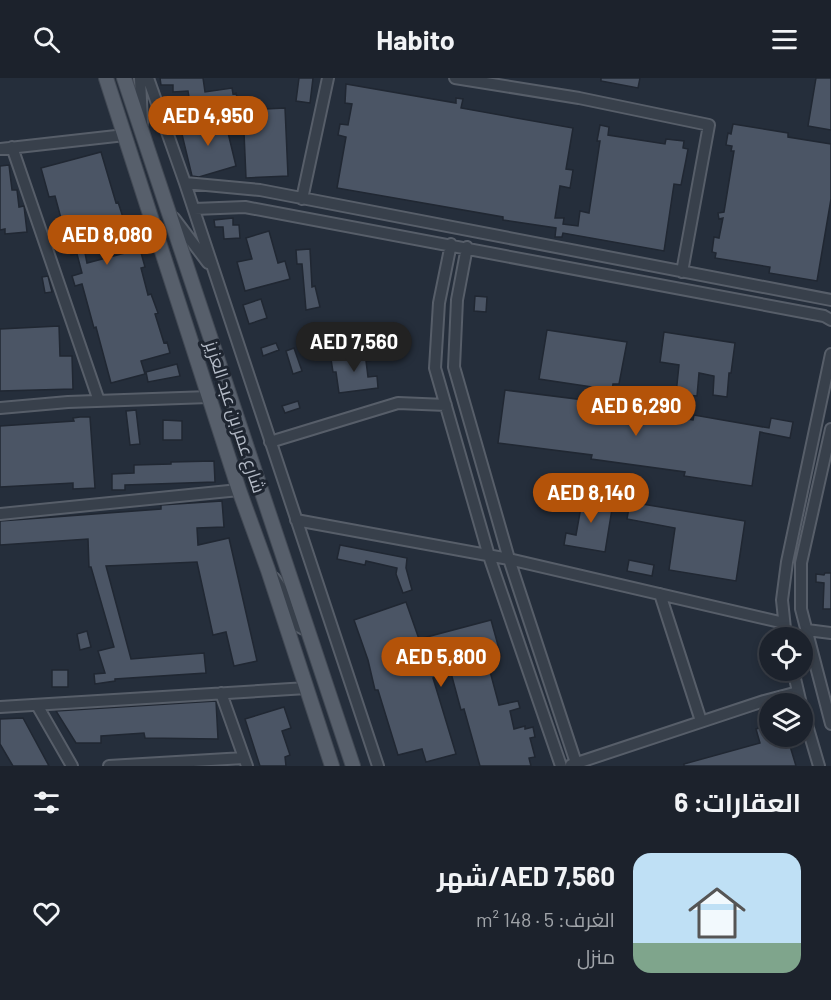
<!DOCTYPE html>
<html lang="ar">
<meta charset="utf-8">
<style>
body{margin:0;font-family:Barlow,Cairo,sans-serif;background:#292f38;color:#f1f3f6;direction:rtl;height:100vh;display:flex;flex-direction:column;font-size:22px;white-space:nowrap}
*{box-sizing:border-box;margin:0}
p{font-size:20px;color:#a0a4a9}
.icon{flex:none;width:33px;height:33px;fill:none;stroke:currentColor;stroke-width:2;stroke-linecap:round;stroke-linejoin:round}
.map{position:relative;height:688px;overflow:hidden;direction:ltr}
.panel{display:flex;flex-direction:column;background:#1c222c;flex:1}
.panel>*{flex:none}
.buttons{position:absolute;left:759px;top:549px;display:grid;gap:12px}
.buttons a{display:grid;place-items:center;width:54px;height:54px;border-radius:50%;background:#1c222c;box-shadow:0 3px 9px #0003,0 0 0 2px #3a3f48;font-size:30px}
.price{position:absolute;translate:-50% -51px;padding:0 14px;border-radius:21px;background:#b45309;color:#fff;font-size:20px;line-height:39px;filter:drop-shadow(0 2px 3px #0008)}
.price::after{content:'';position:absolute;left:50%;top:36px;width:18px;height:14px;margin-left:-9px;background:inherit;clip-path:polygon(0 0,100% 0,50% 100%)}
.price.current{background:#222;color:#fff}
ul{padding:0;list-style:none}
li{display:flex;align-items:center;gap:18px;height:150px;padding:0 30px}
li span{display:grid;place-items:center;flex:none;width:168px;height:120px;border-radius:18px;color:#555}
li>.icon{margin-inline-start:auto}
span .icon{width:72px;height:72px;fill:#fffc;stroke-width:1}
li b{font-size:26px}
h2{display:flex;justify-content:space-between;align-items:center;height:72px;padding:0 30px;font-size:26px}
header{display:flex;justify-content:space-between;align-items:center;height:78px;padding:0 30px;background:#1c222c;font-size:27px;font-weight:700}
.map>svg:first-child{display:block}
.building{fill:#4b5565;stroke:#202732;stroke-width:1.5}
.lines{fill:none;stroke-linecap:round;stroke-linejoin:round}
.minor-casing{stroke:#575e69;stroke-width:14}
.major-casing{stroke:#424954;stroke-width:16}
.minor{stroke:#38404b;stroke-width:10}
.major{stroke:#575f6b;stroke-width:14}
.labels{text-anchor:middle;stroke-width:6;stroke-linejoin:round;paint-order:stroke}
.street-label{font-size:18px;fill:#b4bbc7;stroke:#1e2530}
</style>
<header><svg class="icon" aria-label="menu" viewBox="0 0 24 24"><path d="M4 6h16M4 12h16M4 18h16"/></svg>Habito<svg class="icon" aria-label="search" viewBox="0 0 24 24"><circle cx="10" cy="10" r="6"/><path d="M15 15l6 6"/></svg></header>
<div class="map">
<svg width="831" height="688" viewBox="0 0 831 688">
<rect width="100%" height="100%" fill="#252e3b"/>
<!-- building -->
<path class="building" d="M 160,0 L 203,0 L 205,14 L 232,10 L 233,16 L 236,15 L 238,23 L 191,31 L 188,13 L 173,14 L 173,7 L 161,7 Z
M 299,0 L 313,0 L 310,25 L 296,23 Z
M 601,0 L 640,0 L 638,10 L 601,3 Z
M 816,0 L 831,0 L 831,52 L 808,48 Z
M 346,6 L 456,25 L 456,20 L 463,21 L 461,30 L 573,50 L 566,91 L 573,92 L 570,110 L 560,108 L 555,140 L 564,140 L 563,146 L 578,148 L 580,133 L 589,135 L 600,63 L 597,63 L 600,47 L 609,49 L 608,57 L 665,66 L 666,61 L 684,63 L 683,70 L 688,71 L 686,82 L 681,107 L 674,106 L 664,173 L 563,155 L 562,159 L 555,159 L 556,150 L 503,142 L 503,139 L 337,110 L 346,59 L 338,57 L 340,46 L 348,47 L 352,26 L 345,25 Z
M 285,30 L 288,98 L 246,100 L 243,32 Z
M 224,38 L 236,88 L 199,99 L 192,98 L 180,48 Z
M 733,46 L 788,55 L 788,59 L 831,66 L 831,121 L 817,203 L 769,195 L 770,189 L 715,180 L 716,175 L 712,174 L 714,159 L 719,160 L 723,140 L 719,141 L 718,135 L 724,134 L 734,73 L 731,73 L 732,68 L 726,67 L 728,55 L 731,56 Z
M 101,74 L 116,125 L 118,124 L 129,158 L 84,170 L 87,185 L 140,171 L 145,189 L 141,190 L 148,217 L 151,216 L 158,235 L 155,236 L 164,265 L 167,264 L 170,275 L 141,283 L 145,296 L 111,305 L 96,249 L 94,250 L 82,206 L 75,208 L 72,198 L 82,195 L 77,176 L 71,177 L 55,118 L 49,119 L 41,90 Z
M 9,87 L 12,112 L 17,112 L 19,129 L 24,128 L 27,154 L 5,156 L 5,151 L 0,152 L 0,88 Z
M 233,140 L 233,147 L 239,147 L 240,160 L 224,161 L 223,149 L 215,149 L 214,142 Z
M 269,153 L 278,185 L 285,183 L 290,201 L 245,213 L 237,184 L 252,181 L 246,160 Z
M 310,171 L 312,209 L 315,208 L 320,229 L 306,232 L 302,186 L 297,186 L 296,172 Z
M 48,198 L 52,214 L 45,215 L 42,199 Z
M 475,218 L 487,219 L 486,234 L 474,233 Z
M 261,221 L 267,240 L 249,246 L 243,227 Z
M 59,248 L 60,278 L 72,278 L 73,311 L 0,313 L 0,251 Z
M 547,252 L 627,264 L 619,306 L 613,306 L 612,312 L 539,301 Z
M 664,254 L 735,265 L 731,295 L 729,295 L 727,319 L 713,317 L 714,298 L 699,295 L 697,318 L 676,316 L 679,287 L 660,284 Z
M 276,265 L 279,272 L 263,278 L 261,270 Z
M 294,270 L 302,293 L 293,296 L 286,273 Z
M 373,275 L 374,282 L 366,283 L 368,299 L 377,298 L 378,310 L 339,315 L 336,294 L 333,294 L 331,281 Z
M 177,286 L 180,298 L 148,304 L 146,294 Z
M 505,312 L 592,323 L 591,328 L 693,342 L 694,337 L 769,350 L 771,340 L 793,344 L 790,360 L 760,354 L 752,408 L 684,398 L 685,394 L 591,381 L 592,377 L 498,365 Z
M 298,323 L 300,330 L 285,335 L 282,328 Z
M 136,332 L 140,366 L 130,367 L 126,333 Z
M 80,339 L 90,339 L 95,410 L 73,411 L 73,405 L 0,409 L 0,348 L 74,343 L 73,340 Z
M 163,342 L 182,343 L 182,362 L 163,362 Z
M 214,383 L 215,404 L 125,407 L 125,412 L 112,412 L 112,396 L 134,395 L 134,387 L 171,386 L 171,384 Z
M 570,418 L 613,425 L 605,474 L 564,467 L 566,455 L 576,457 L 581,429 L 569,429 Z
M 222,423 L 224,449 L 197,450 L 198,467 L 229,460 L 257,583 L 234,588 L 226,554 L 213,557 L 197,484 L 106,488 L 131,581 L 204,575 L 206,595 L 115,601 L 115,603 L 95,606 L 94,596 L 105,595 L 98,573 L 114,569 L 91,489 L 89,489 L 88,461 L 0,467 L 0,443 L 161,431 L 161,427 Z
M 630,424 L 745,443 L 736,503 L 669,492 L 675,450 L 627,441 Z
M 340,467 L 407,480 L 406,490 L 412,512 L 403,515 L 396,496 L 397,490 L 366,483 L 365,487 L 337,481 Z
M 629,482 L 654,487 L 652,498 L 627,493 Z
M 825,495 L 831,495 L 831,531 L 823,531 L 824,505 L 816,504 L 816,496 L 824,497 Z
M 406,524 L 419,561 L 491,542 L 501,578 L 487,582 L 499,627 L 518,623 L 520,630 L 510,633 L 514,651 L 525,648 L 525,651 L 533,649 L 535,659 L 530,660 L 535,679 L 529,680 L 531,688 L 480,688 L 464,631 L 461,632 L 451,595 L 433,600 L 456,676 L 426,684 L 422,671 L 398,677 L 378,612 L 375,612 L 368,582 L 354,542 Z
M 87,553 L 91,569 L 80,572 L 77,556 Z
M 52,592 L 68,592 L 68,609 L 52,609 Z
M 216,623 L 218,661 L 145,660 L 144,655 L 101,658 L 101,665 L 76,665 L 56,633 Z
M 284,629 L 291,650 L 282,653 L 290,677 L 285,679 L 286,688 L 260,688 L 245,641 Z
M 23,640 L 49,688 L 13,688 L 0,666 L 0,641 Z
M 770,647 L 770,658 L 787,658 L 796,688 L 684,688 L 684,686 L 760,665 L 756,651 Z"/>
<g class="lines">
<!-- minor casing -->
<g class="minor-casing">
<path id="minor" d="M 140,0 L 142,45
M 148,0 L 185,105 L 378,688
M 455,0 L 579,20 L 709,47 L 682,194
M 12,69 L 99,323
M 0,71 L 125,57
M 185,105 L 260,112 L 831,222
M 302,121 L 328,0
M 194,131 L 245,129 L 824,238 L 831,242
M 174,140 L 208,185
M 451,166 L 439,225 L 435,290 L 489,478 L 561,688
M 467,169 L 457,222 L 454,289 L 509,481 L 577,688
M 0,330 L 68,324 L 209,319
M 831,351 L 801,485 L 801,531 L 831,646
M 270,364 L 398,325 L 446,327
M 0,436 L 239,412
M 296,442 L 509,481 L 784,545
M 274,500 C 277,504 280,508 282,512 C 289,527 288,548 307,552
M 660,516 L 701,643
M 807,552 L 831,555
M 786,560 L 782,522 L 787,484 L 831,276
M 793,592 L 801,626
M 221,615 L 247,688
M 37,627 L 72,688
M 0,629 L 307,610
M 802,630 L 819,688
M 571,687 L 764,623 L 798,614
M 109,688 L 244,680"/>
</g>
<!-- major casing -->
<g class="major-casing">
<path id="major" d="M 106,0 L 239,412 L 268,492 L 332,688
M 124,0 L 353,688"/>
</g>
<!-- minor -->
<use href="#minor" class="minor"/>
<!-- major -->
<use href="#major" class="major"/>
</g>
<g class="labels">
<!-- street labels -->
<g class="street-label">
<text transform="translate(235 339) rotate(72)" y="6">شارع عمر بن عبد العزيز</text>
</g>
</g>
</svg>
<div class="buttons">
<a><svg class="icon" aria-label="locate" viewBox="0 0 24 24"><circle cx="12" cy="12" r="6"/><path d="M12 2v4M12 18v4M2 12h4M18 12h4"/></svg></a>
<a><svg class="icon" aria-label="layers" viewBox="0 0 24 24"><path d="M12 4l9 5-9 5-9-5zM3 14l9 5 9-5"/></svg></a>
</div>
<b class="price" style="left:208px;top:69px">AED 4,950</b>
<b class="price" style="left:107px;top:188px">AED 8,080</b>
<b class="price current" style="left:354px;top:295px">AED 7,560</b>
<b class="price" style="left:636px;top:359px">AED 6,290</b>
<b class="price" style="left:591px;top:446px">AED 8,140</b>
<b class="price" style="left:441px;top:610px">AED 5,800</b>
</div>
<section class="panel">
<h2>العقارات: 6<svg class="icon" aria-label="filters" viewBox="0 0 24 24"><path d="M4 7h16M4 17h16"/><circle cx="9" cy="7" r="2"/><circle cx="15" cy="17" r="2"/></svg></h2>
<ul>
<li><span style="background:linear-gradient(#bfe0f5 75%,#7fa58c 0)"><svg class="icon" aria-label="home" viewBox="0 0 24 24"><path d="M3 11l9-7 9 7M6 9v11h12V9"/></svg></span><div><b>AED 7,560/شهر</b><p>الغرف: 5 · 148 m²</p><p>منزل</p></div><svg class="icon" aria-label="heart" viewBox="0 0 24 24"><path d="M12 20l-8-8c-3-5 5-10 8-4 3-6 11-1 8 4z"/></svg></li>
</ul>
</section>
